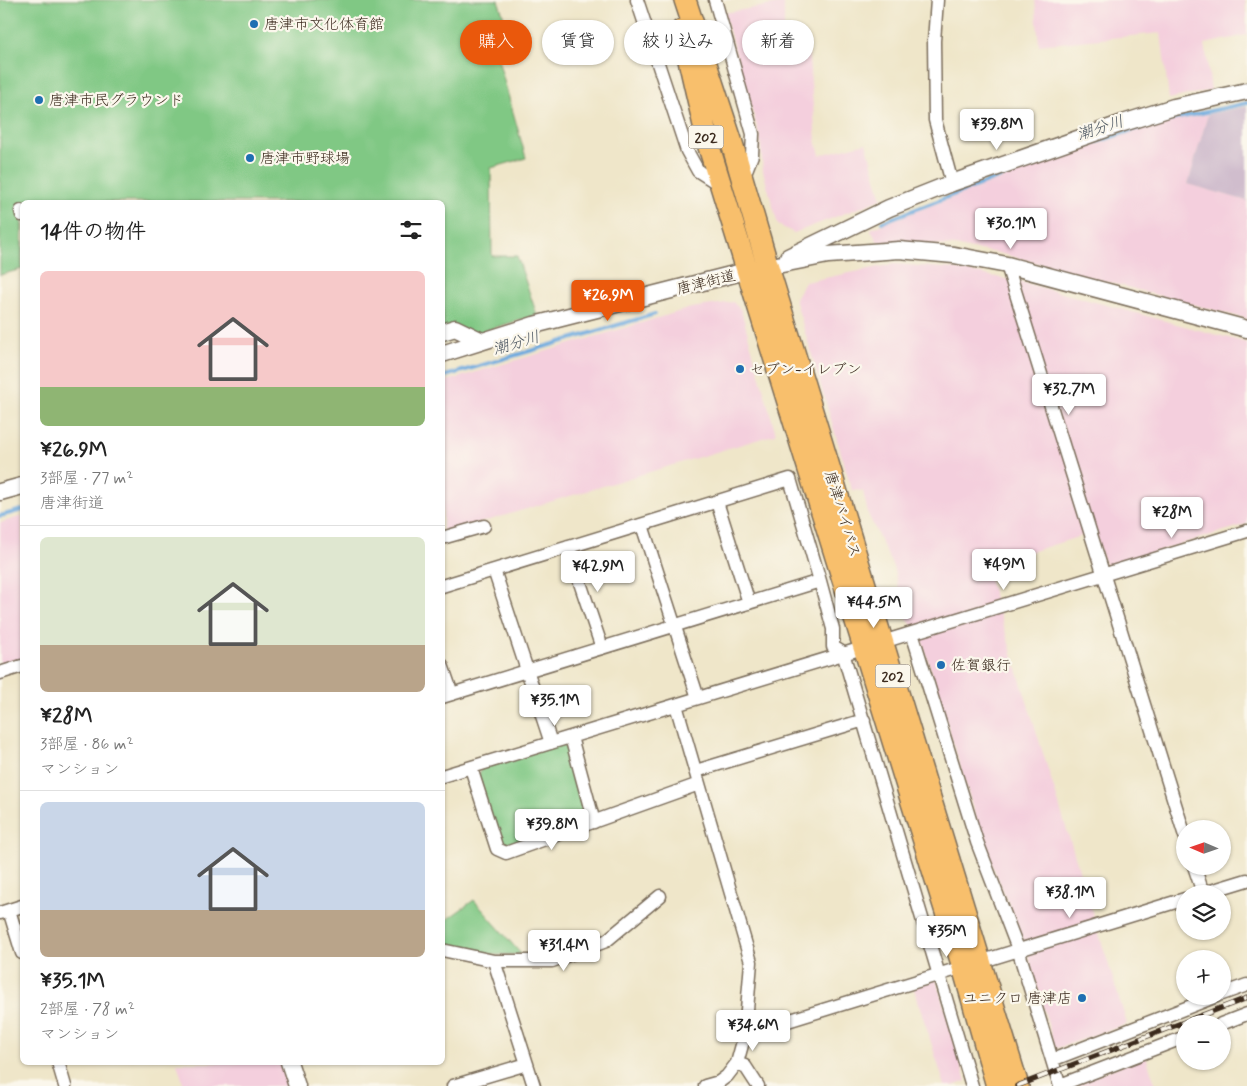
<!DOCTYPE html>
<html lang="ja">
<meta charset="utf-8">
<style>
body{margin:0;font-family:Mynerve,"Klee One",sans-serif;background:#f6f6f6;color:#222;height:100vh;display:flex;flex-direction:column;font-size:19px;white-space:nowrap}
*{box-sizing:border-box;margin:0}
p{font-size:16px;color:#767676}
.icon{flex:none;width:28px;height:28px;fill:none;stroke:currentColor;stroke-width:2;stroke-linecap:round;stroke-linejoin:round}
.map{position:relative;flex:1;overflow:hidden}
.drawer{position:absolute;left:20px;top:200px;width:425px;height:865px;display:flex;flex-direction:column;background:#fff;border-radius:8px;box-shadow:0 1px 4px #0004}
.drawer>*{flex:none}
.banner{position:absolute;left:460px;top:20px;width:475px;height:45px;display:flex;gap:10px}
.needle{width:32px;rotate:272deg}
.controls{position:absolute;left:1176px;top:820px;display:grid;gap:10px}
.controls a{display:grid;place-items:center;width:55px;height:55px;border-radius:50%;background:#fff;box-shadow:0 1px 4px #0004;font-size:25px}
.price{position:absolute;translate:-50% -42px;padding:0 11px;border-radius:5px;background:#fff;color:#222;font-size:16px;line-height:32px;filter:drop-shadow(0 1px 2px #0008)}
.price::after{content:'';position:absolute;left:50%;top:30px;width:15px;height:11px;margin-left:-8px;background:inherit;clip-path:polygon(0 0,100% 0,50% 100%)}
.price.on{background:#ea580c;color:#fff}
ul{padding:0;list-style:none}
li{display:grid;align-content:center;gap:10px;height:265px;padding:0 20px}
li+li{border-top:1px solid #e0e0e0}
li span{display:grid;place-items:center;height:155px;border-radius:8px;color:#555}
li>.icon{margin-inline-start:auto}
span .icon{width:90px;height:90px;fill:#fffc;stroke-width:1}
li b{font-size:21px}
h2{display:flex;justify-content:space-between;align-items:center;height:60px;padding:0 20px;font-size:21px}
.tag{padding:0 18px;border-radius:22px;background:#fff;box-shadow:0 1px 4px #0004;font-size:18px;line-height:45px}
.tag.on{background:#ea580c;color:#fff}
.map>svg:first-child{display:block}
.built{fill:#f4cfdd}
.industrial{fill:#d0bdcd}
.green{fill:#80c884;stroke:#5e7951}
.lines{fill:none;stroke-linecap:round;stroke-linejoin:round}
.stream{stroke:#6eaadf;stroke-width:4}
.minor-casing{stroke:#7a6c5a;stroke-width:15}
.tertiary-casing{stroke:#7a6c5a;stroke-width:19}
.trunk-casing{stroke:#7a6c5a;stroke-width:24}
.minor{stroke:#fff;stroke-width:12}
.tertiary{stroke:#fff;stroke-width:16}
.trunk{stroke:#f8bf6c;stroke-width:21}
.rail-casing{stroke:#3b2a1e;stroke-width:5.5}
.rail{stroke:#fbf7ec;stroke-width:4;stroke-dasharray:11;stroke-linecap:butt}
.poi-dot{fill:#1f6fb2;stroke:#fbf7ec;stroke-width:2}
.labels{text-anchor:middle;stroke-width:4.5;stroke-linejoin:round;paint-order:stroke}
.shield{fill:#fbf7ec;stroke:#75685c;stroke-width:1}
.shield-label{font-size:14px;font-weight:bold;fill:#3b2a1e}
.poi-label{font-size:15px;fill:#3b2a1e;stroke:#fbf7ec;text-anchor:start}
.street-label{font-size:15px;fill:#3b2a1e;stroke:#fbf7ec}
.water-label{font-size:16px;font-style:italic;fill:#4d5762;stroke:#fbf7ec}
</style>
<div class="map">
<svg width="1247" height="1086" viewBox="0 0 1247 1086">
<rect width="100%" height="100%" fill="#fbf7ec"/>
<filter id="ink" filterUnits="userSpaceOnUse"><feTurbulence type="fractalNoise" baseFrequency=".02" numOctaves="2"/><feDisplacementMap in="SourceGraphic" scale="10" xChannelSelector="R" yChannelSelector="G"/><feConvolveMatrix kernelMatrix="1 2 1 2 8 2 1 2 1" color-interpolation-filters="sRGB"/></filter>
<filter id="wash" filterUnits="userSpaceOnUse"><feTurbulence type="fractalNoise" baseFrequency=".0096" numOctaves="4" result="noise"/><feDisplacementMap in="SourceGraphic" scale="20" xChannelSelector="R" yChannelSelector="G"/><feGaussianBlur stdDeviation="1.12" result="paint"/><feColorMatrix in="noise" values="0 0 0 0 0 0 0 0 0 0 0 0 0 0 0 0 0 1.4 0 .05"/><feComposite in="paint" operator="in"/></filter>
<g filter="url(#wash)">
<rect width="100%" height="100%" fill="#efe6c9"/>
<!-- built -->
<path class="built" d="M 1035,0 L 1245,0 L 1247,35 L 1205,44 L 1211,90 L 1169,99 L 1161,33 L 1039,45 Z
M 784,3 L 784,39 L 807,36 L 816,140 L 820,155 L 866,143 L 882,199 L 794,233 L 778,225 L 763,171 L 760,138 L 724,13 Z
M 1208,114 L 1188,184 L 1247,201 L 1247,319 L 999,253 L 954,246 L 878,242 L 870,229 L 1065,155 L 1152,126 Z
M 894,264 L 956,269 L 1021,282 L 1247,343 L 1247,524 L 1106,567 L 1094,532 L 985,566 L 1127,1024 L 1055,1049 L 1025,944 L 984,845 L 921,637 L 907,619 L 893,567 L 868,514 L 863,491 L 852,490 L 795,299 L 805,282 Z
M 733,302 L 741,310 L 776,434 L 443,534 L 443,382 L 691,308 Z
M 22,516 L 22,661 L 0,668 L 0,523 Z
M 936,979 L 966,1081 L 953,1086 L 945,1086 L 913,986 Z
M 1146,1056 L 1156,1086 L 1067,1086 Z
M 177,1063 L 281,1063 L 289,1086 L 184,1086 Z"/>
<!-- industrial -->
<path class="industrial" d="M 1247,106 L 1247,201 L 1188,184 L 1208,114 Z"/>
<!-- green -->
<path class="green" d="M 0,0 L 498,0 L 513,44 L 496,52 L 526,158 L 491,168 L 492,256 L 517,256 L 537,315 L 443,343 L 442,202 L 22,202 L 22,269 L 0,275 Z
M 561,744 L 569,749 L 586,814 L 584,820 L 508,846 L 500,845 L 478,776 L 482,768 Z
M 474,900 L 521,954 L 496,955 L 443,945 L 442,923 Z"/>
<g class="lines">
<!-- stream -->
<path class="stream" d="M 882,222 L 1063,153 L 1151,124 L 1247,103
M 442,377 L 655,314
M 0,516 L 22,510"/>
</g>
</g>
<g filter="url(#ink)">
<g class="lines">
<!-- minor casing -->
<g class="minor-casing">
<path id="minor" d="M 637,0 L 687,151 L 698,171 L 720,185
M 715,0 L 753,134 L 752,155 L 743,178
M 937,0 L 934,41 L 935,120 L 952,183
M 21,211 L 22,215
M 1007,265 L 1185,836
M 717,502 L 749,603
M 642,525 L 698,698
M 442,538 L 484,526
M 568,547 L 602,648
M 494,570 L 551,743
M 442,586 L 790,479 L 820,581 L 833,629 L 833,647 L 843,653 L 972,1086
M 912,633 L 977,842 L 1018,949 L 1060,1086
M 442,665 L 452,694
M 0,673 L 22,666
M 442,697 L 820,581
M 676,705 L 751,962 L 745,1034 L 737,1063 L 727,1076 L 719,1082 L 705,1086
M 571,737 L 594,822
M 471,768 L 497,849 L 506,853 L 699,784
M 696,771 L 864,720
M 442,776 L 1247,531
M 1194,866 L 1203,893
M 1201,894 L 1247,880
M 9,910 L 22,953
M 0,913 L 22,906
M 442,950 L 494,961 L 552,961 L 606,941 L 660,896
M 494,961 L 534,1086
M 1222,994 L 1247,985
M 1221,1024 L 1247,1014
M 745,1034 L 1185,899
M 1052,1060 L 1217,996
M 58,1062 L 65,1086
M 737,1063 L 745,1066 L 758,1086
M 1060,1085 L 1185,1037
M 453,1086 L 527,1064"/>
</g>
<!-- tertiary casing -->
<g class="tertiary-casing">
<path id="tertiary" d="M 788,257 L 889,208 L 952,183 L 1123,123 L 1174,107 L 1247,91
M 442,332 L 455,328 L 482,341
M 442,354 L 534,325 L 746,271 L 828,255 L 899,250 L 954,255 L 1007,265 L 1247,329
M 0,492 L 22,486
M 289,1062 L 297,1086"/>
</g>
<!-- trunk casing -->
<g class="trunk-casing">
<path id="trunk" d="M 685,0 L 731,140 L 768,267 L 1018,1086
M 682,30 L 709,147 L 963,967 L 997,1086"/>
</g>
<!-- minor -->
<use href="#minor" class="minor"/>
<!-- tertiary -->
<use href="#tertiary" class="tertiary"/>
<!-- trunk -->
<use href="#trunk" class="trunk"/>
<!-- rail casing -->
<g class="rail-casing">
<path id="rail" d="M 1017,1086 L 1247,998"/>
</g>
<!-- rail -->
<use href="#rail" class="rail"/>
</g>
</g>
<!-- markers -->
<g class="poi-dot">
<circle cx="254" cy="24" r="5"/>
<circle cx="39" cy="100" r="5"/>
<circle cx="250" cy="158" r="5"/>
<circle cx="740" cy="369" r="5"/>
<circle cx="941" cy="665" r="5"/>
<circle cx="1082" cy="998" r="5"/>
</g>
<g class="labels">
<!-- shield labels -->
<g class="shield">
<rect x="688.5" y="125.5" width="35" height="23" rx="4"/>
<rect x="875.5" y="664.5" width="35" height="23" rx="4"/>
</g>
<g class="shield-label">
<text x="706" y="142">202</text>
<text x="893" y="681">202</text>
</g>
<!-- poi labels -->
<g class="poi-label">
<text x="264" y="29">唐津市文化体育館</text>
<text x="49" y="105">唐津市民グラウンド</text>
<text x="260" y="163">唐津市野球場</text>
<text x="750" y="374">セブン-イレブン</text>
<text x="951" y="670">佐賀銀行</text>
<text x="1072" y="1003" text-anchor="end">ユニクロ 唐津店</text>
</g>
<!-- street labels -->
<g class="street-label">
<text transform="translate(706 282) rotate(-14)" y="5">唐津街道</text>
<text transform="translate(843 514) rotate(73)" y="5">唐津バイパス</text>
</g>
<!-- water labels -->
<g class="water-label">
<text transform="translate(1100 127) rotate(-18)" y="6">潮分川</text>
<text transform="translate(516 342) rotate(-16)" y="6">潮分川</text>
</g>
</g>
</svg>
<div class="controls">
<a><svg class="needle" viewBox="-14 -14 28 28"><path d="M0-13l5 13h-10z" fill="#e53935"/><path d="M0 13l5-13h-10z" fill="#767676"/></svg></a>
<a><svg class="icon" aria-label="layers" viewBox="0 0 24 24"><path d="M12 4l9 5-9 5-9-5zM3 14l9 5 9-5"/></svg></a>
<a>+</a>
<a>−</a>
</div>
<b class="price" style="left:997px;top:151px">¥39.8M</b>
<b class="price" style="left:1011px;top:250px">¥30.1M</b>
<b class="price on" style="left:608px;top:322px">¥26.9M</b>
<b class="price" style="left:1069px;top:416px">¥32.7M</b>
<b class="price" style="left:1172px;top:539px">¥28M</b>
<b class="price" style="left:1004px;top:591px">¥49M</b>
<b class="price" style="left:598px;top:593px">¥42.9M</b>
<b class="price" style="left:874px;top:629px">¥44.5M</b>
<b class="price" style="left:555px;top:727px">¥35.1M</b>
<b class="price" style="left:552px;top:851px">¥39.8M</b>
<b class="price" style="left:1070px;top:919px">¥38.1M</b>
<b class="price" style="left:947px;top:958px">¥35M</b>
<b class="price" style="left:564px;top:972px">¥31.4M</b>
<b class="price" style="left:753px;top:1052px">¥34.6M</b>
<div class="banner">
<a class="tag on">購入</a>
<a class="tag">賃貸</a>
<a class="tag">絞り込み</a>
<a class="tag">新着</a>
</div>
<section class="drawer">
<h2>14件の物件<svg class="icon" aria-label="filters" viewBox="0 0 24 24"><path d="M4 7h16M4 17h16"/><circle cx="9" cy="7" r="2"/><circle cx="15" cy="17" r="2"/></svg></h2>
<ul>
<li><span style="background:linear-gradient(#f6c9c9 75%,#8fb573 0)"><svg class="icon" aria-label="home" viewBox="0 0 24 24"><path d="M3 11l9-7 9 7M6 9v11h12V9"/></svg></span><div><b>¥26.9M</b><p>3部屋 · 77 m²</p><p>唐津街道</p></div></li>
<li><span style="background:linear-gradient(#dfe7d0 70%,#b9a48a 0)"><svg class="icon" aria-label="home" viewBox="0 0 24 24"><path d="M3 11l9-7 9 7M6 9v11h12V9"/></svg></span><div><b>¥28M</b><p>3部屋 · 86 m²</p><p>マンション</p></div></li>
<li><span style="background:linear-gradient(#c9d6e8 70%,#b9a48a 0)"><svg class="icon" aria-label="home" viewBox="0 0 24 24"><path d="M3 11l9-7 9 7M6 9v11h12V9"/></svg></span><div><b>¥35.1M</b><p>2部屋 · 78 m²</p><p>マンション</p></div></li>
</ul>
</section>
</div>
